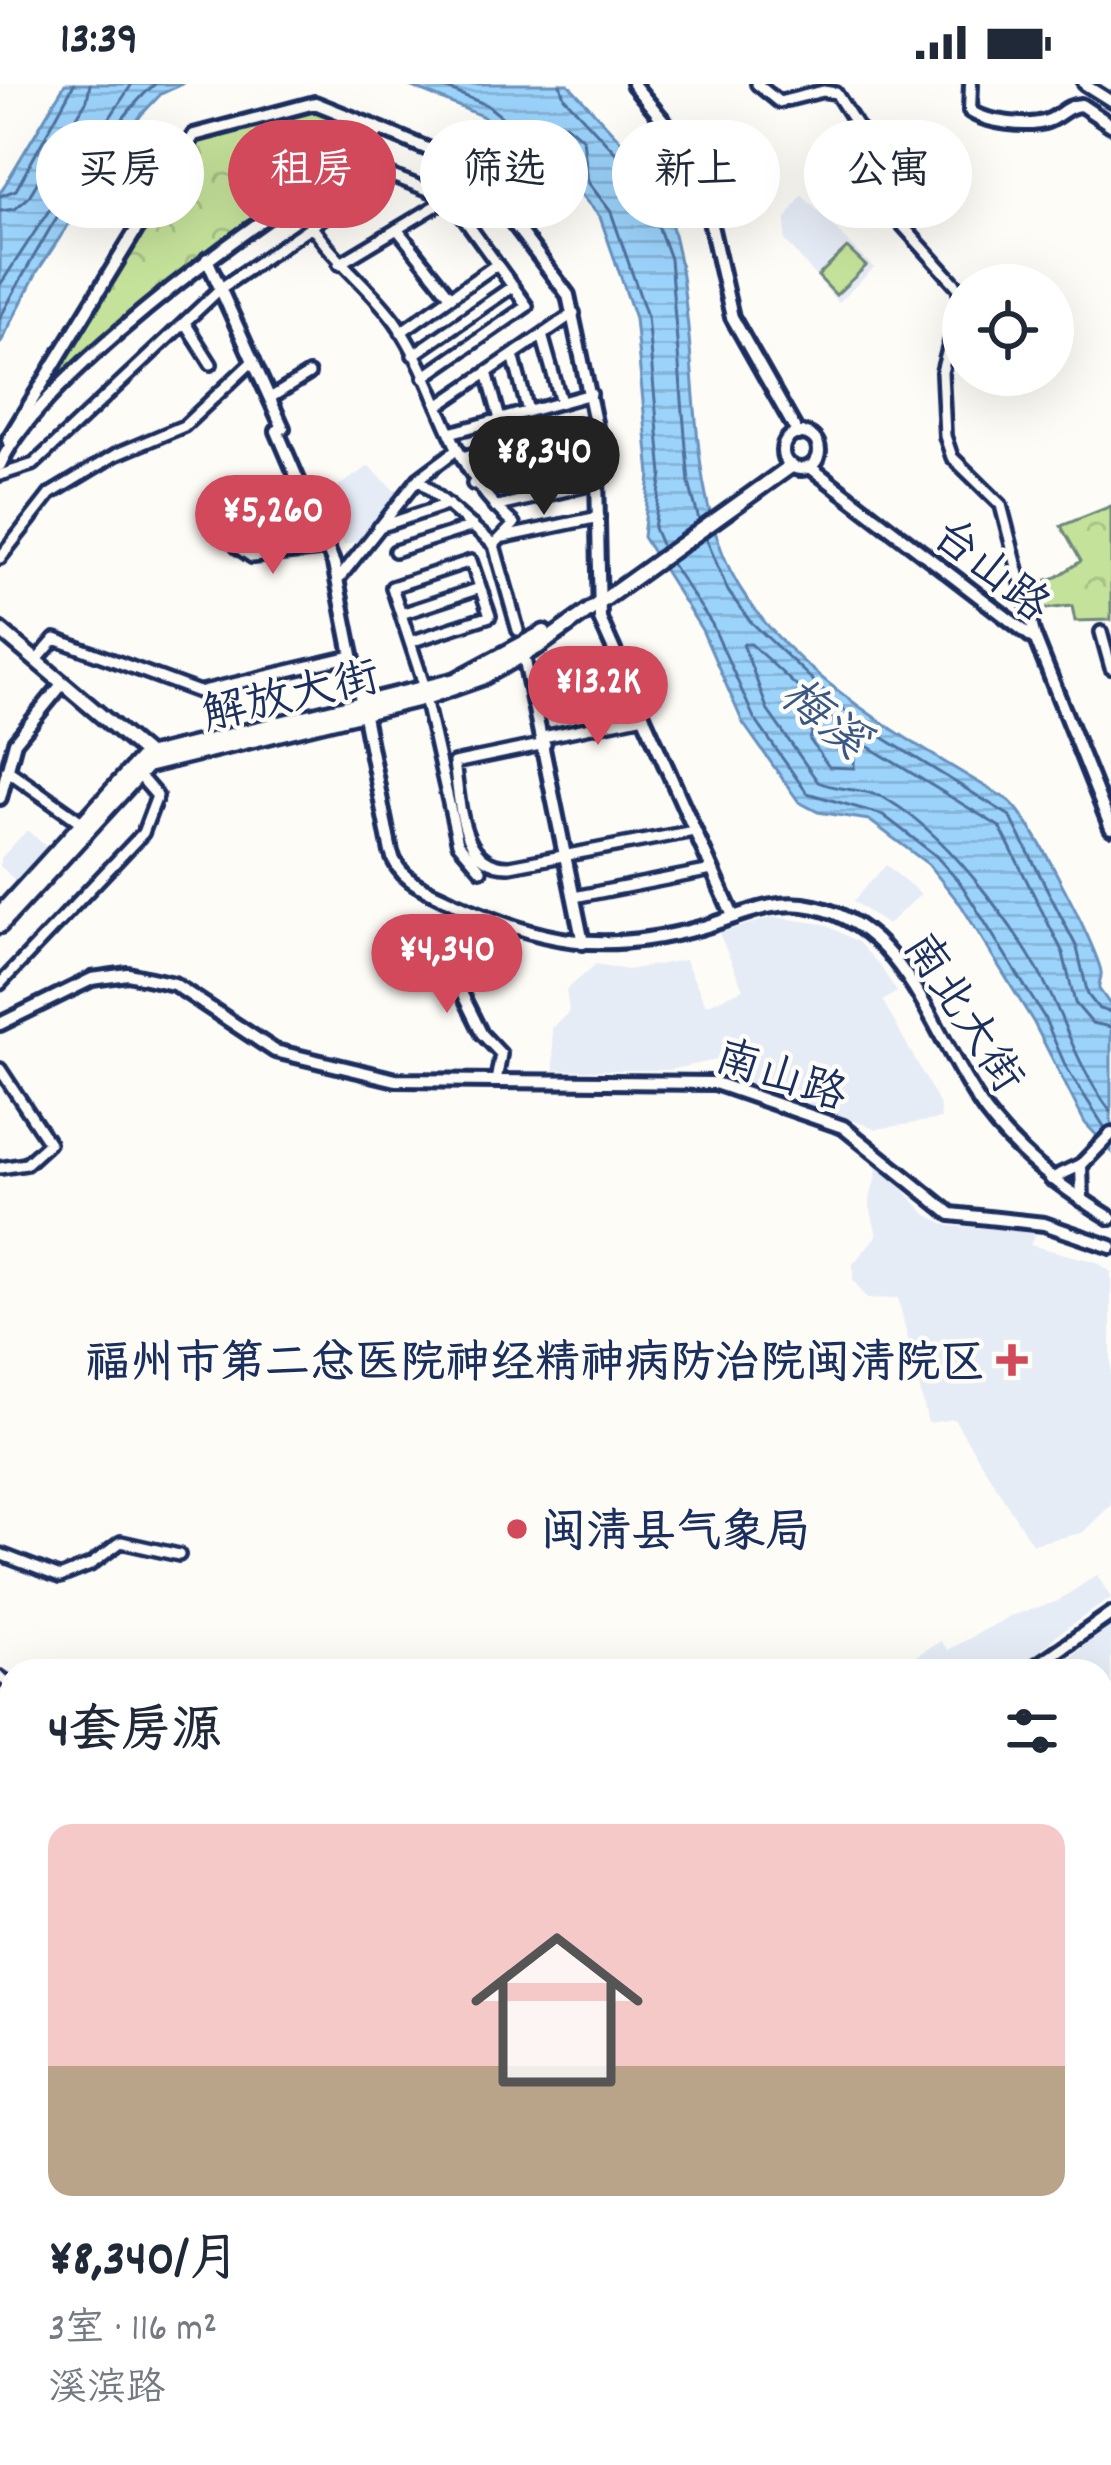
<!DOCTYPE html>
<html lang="zh">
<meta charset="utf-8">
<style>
body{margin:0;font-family:Dekko,"LXGW WenKai TC",sans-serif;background:#f6f6f7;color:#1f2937;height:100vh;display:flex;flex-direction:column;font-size:45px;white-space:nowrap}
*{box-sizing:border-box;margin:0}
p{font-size:39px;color:#747a83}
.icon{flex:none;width:66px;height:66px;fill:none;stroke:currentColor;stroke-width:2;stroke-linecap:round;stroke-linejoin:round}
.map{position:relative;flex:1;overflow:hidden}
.panel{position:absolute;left:0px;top:1575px;width:1113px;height:807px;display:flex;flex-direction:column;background:#fff;border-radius:36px 36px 0 0;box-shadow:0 12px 48px #0002}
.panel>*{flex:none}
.guide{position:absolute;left:36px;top:36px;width:1041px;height:108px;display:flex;gap:24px}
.buttons{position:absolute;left:942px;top:180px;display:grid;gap:24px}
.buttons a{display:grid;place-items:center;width:132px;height:132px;border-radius:50%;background:#fff;box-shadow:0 12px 48px #0002;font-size:60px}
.price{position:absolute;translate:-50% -102px;padding:0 27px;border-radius:42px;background:#d1495b;color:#fff;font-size:39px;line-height:78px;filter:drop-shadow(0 3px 6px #0008)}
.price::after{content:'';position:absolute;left:50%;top:72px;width:36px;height:27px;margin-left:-18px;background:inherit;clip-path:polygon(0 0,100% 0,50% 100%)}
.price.on{background:#222;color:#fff}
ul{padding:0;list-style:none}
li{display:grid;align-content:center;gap:24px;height:636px;padding:0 48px}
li+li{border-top:3px solid #e0e1e3}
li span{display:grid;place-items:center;height:372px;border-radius:24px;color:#555}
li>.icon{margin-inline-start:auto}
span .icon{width:216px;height:216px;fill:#fffc;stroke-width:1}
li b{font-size:51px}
h2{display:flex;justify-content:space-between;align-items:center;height:144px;padding:0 48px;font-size:51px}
.pill{padding:0 42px;border-radius:54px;background:#fff;box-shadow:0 12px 48px #0002;font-size:42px;line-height:108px}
.pill.on{background:#d1495b;color:#fff}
.status{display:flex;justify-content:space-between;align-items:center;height:84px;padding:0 60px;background:#fff;direction:ltr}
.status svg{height:33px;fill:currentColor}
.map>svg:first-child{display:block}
.built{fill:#e6ecf6}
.park{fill:url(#park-crowns);stroke:#70887c;stroke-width:3}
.pitch{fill:#c5e29a;stroke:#70887c;stroke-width:3}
.water{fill:url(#water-rules);stroke:#6891bc;stroke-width:3}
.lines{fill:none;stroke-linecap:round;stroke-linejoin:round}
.shore{stroke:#4f719d;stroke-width:3}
.secondary-tunnel{stroke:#d0d3d8;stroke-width:12;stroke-dasharray:12 6;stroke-linecap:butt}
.minor-casing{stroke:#1b2f5e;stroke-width:18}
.tertiary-casing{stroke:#1b2f5e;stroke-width:20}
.secondary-casing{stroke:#1b2f5e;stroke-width:21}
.primary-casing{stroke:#1b2f5e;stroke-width:22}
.minor{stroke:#fdfcf7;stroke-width:9}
.tertiary{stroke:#fdfcf7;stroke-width:10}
.secondary{stroke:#fdfcf7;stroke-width:12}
.primary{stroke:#f5e382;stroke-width:14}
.poi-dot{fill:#d1495b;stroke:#fdfcf7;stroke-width:4.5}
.labels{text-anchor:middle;stroke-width:9;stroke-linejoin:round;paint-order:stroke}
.street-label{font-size:45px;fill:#1b2f5e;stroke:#fdfcf7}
.poi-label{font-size:45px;font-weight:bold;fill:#1b2f5e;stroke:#fdfcf7;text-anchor:end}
.water-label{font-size:48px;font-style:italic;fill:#3b5885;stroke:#fdfcf7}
</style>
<div class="status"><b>13:39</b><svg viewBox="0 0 49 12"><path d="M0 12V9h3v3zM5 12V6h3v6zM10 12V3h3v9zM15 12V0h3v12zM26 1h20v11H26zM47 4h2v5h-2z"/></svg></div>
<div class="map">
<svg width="1111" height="2381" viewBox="0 0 1111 2381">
<defs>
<pattern id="park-crowns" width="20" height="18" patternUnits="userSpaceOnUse" patternTransform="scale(3)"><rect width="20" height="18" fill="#c5e29a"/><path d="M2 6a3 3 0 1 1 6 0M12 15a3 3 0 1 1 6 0" fill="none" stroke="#a9c287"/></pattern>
<pattern id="water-rules" width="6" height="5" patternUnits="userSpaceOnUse" patternTransform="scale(3)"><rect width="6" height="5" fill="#9cd3fb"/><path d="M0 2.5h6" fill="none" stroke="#86b5da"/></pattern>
</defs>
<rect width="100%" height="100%" fill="#fdfcf7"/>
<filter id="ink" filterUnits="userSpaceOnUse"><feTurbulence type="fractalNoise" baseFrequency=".00833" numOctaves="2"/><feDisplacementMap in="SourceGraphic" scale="24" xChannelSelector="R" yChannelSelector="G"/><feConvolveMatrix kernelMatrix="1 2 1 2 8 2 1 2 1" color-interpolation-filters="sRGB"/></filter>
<g filter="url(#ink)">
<!-- built -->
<path class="built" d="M 802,111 L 874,184 L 838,219 L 785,156 L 786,135 Z
M 369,382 L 398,410 L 362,455 L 344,461 L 319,415 Z
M 261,392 L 271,414 L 288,408 L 290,413 L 265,429 L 260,424 L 253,429 L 240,409 L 221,420 L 216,410 Z
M 27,746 L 49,765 L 18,799 L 0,782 L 0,775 Z
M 886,781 L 921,810 L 887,841 L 853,817 Z
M 774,833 L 824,840 L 858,858 L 880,882 L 897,908 L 883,917 L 939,1019 L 941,1035 L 876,1045 L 726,991 L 740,971 L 669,986 L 554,986 L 552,944 L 569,928 L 566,906 L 596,880 L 627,886 L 685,876 L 706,921 L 743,905 L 719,849 Z
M 869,1069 L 927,1131 L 949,1142 L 1037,1147 L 1030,1161 L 1097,1178 L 1111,1188 L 1111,1421 L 1082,1449 L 1032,1460 L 954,1335 L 928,1339 L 898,1214 L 867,1215 L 853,1196 L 853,1180 L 877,1151 L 869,1119 L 877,1087 Z
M 1097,1491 L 1111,1514 L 1058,1550 L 1018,1587 L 907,1587 L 902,1580 L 941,1557 L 948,1566 L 1010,1532 L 1056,1518 Z
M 1111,1538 L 1111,1687 L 1101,1692 L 1101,1587 L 1056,1587 Z"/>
<!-- park -->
<path class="park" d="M 323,23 L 363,41 L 358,60 L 184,185 L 64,293 L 56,290 L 193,56 L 210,47 Z
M 1111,422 L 1111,536 L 1075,537 L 1072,522 L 1036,526 L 1030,501 L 1057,493 L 1081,477 L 1061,442 Z
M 0,2159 L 12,2164 L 12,2370 L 677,2370 L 688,2381 L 0,2381 Z"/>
<!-- pitch -->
<path class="pitch" d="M 847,164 L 866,182 L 836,211 L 818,192 Z"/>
<!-- water -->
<path class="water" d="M 65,0 L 183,0 L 161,10 L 141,31 L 37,188 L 0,260 L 0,109 Z
M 405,0 L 568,0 L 634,71 L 644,70 C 683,142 686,220 693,300 C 698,364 702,427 730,486 C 779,586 916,661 1008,716 C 1029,730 1096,861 1101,888 C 1102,893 1098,899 1099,905 L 1111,922 L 1111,1067 L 1085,1039 L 1034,939 L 961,821 L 928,780 L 869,736 L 818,728 L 799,718 L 743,639 L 702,546 L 643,453 L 650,391 L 635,234 L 600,133 L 571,99 L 572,60 L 562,51 L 551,60 L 527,45 L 508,55 L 482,32 Z"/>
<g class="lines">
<!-- shore -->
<path class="shore" d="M 435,0 L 487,21 L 509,39 L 527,33 L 547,45 L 565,40 L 583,55 L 588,98 L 611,128 L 647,232 L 662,390 L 654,444 L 662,463
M 560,0 L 564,13 L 625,79 L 638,86 L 670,175 L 689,399 L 699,436
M 0,112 L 16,106 L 74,0
M 0,127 L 15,125 L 28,114 L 87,16 L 90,0
M 0,201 L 132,0
M 0,234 C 31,175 107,40 155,0
M 706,454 L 728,507 L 749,536 L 856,637 L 1010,732 L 1077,864 L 1088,911 L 1099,925 L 1111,928
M 671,479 L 712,540 L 754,634 L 807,709 L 883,731 L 935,771 L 961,800 L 1044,933 L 1066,983 L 1105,1044
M 812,648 L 854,676 L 854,684 L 829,683 L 810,656 Z
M 1111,943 L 1092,939 L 1075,919 L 1063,869 L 1000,743 L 849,651 L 751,560 L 743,560 L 768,627 L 818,698 C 840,708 866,703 888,716 C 954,755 1030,860 1060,931 C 1074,965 1088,998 1111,1028"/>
<!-- secondary-tunnel -->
<path class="secondary-tunnel" d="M 0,2171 L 12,2176
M 0,2181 L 12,2186
M 441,2370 L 468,2381
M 465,2370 L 491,2381"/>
<!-- minor casing -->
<g class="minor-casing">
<path id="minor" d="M 757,0 L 779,18 L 823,7 L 836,9 L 866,56 L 886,123 L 958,203 L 961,216 L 942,288 L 945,352 L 952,373 L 1001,421 L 1036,556
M 1084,0 L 1111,17
M 311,141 C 336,179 372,204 397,240 C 443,309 448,384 514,440 L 494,461 L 518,546
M 397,145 L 451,213
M 339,180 L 449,114
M 185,239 L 211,280
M 401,248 L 497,180
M 542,251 L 561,318
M 413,271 L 513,202
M 513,271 L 528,327
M 487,288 L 500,335
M 270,314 L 309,290
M 438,322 L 574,229
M 450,349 L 591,310
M 462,373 L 580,340
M 0,391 L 34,380 L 221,204 L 387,90 L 449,114 L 527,222 L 424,293
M 418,395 L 494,461
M 473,400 L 583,370
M 494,423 L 584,402
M 379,443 L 448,420
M 504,453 L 599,433
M 237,463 L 252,473 L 328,465
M 395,467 L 473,442
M 0,474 L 50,410 L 115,371 L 184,342 L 254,276
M 337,497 L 418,395 L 458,365
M 401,530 L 480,504
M 1101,548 L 1111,584
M 410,558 L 490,532 L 471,477 L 392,503 L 425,604
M 36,577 L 55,555 L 199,608 L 352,572
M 265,594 L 276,641
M 425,614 L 458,759 L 481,786
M 543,653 L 644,632
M 545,660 L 454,679 C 460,715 459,784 510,782 L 694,747
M 574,813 L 712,786
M 437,859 L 482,950 L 501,970 L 496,997
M 0,900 L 143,749 L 157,712 L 144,697
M 0,985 L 49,1059 L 26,1080 L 0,1084
M 0,1470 L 60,1493 L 90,1481 L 121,1458 L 179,1471
M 0,1593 L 12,1601"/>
</g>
<!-- tertiary casing -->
<g class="tertiary-casing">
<path id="tertiary" d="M 633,0 L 696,76 L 732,233 L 798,350
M 971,0 L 970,27 C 986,38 1028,44 1047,37 C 1061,32 1065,22 1081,21 L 1111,41
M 207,175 L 283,344 L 277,347 L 334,480 L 391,768 C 399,797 427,806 452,818 C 543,859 601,871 700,844 C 740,833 772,813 815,823 C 909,844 935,959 986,1028 C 1019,1072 1064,1106 1111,1134
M783 367a18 18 0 1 1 36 0a18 18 0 1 1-36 0Z
M 8,356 L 194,51 L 315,19 L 380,45
M 0,381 C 33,306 193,185 263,136 C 303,108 351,83 380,45 L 471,83 L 568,211 L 596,343 L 600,535 L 733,832
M 810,383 L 1036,556 L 1111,744
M 524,572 L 583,859
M 7,686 L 81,738
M 0,714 L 15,658 L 63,599
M 0,940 L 92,895 L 128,890 L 174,900 L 275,967 L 396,996 L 715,999 L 843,1043 L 951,1130 L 1044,1140 L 1111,1163
M 1051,1095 L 1081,1081
M 1082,1116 L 1081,1081 L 1111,1050
M 1029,1587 L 1111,1530"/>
</g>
<!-- secondary casing -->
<g class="secondary-casing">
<path id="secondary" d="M 0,546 L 150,673
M 0,829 L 142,673 L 455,596 L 544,548
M 0,842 L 147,682 L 425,614 L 482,594 L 538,563 L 791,382"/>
</g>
<!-- primary casing -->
<g class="primary-casing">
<path id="primary" d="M 0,1699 L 12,1699
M 1101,1707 L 1111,1702"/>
</g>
<!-- minor -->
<use href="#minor" class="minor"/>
<!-- tertiary -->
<use href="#tertiary" class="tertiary"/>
<!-- secondary -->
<use href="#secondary" class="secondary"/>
<!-- primary -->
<use href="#primary" class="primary"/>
</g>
</g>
<!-- markers -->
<g class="poi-dot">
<path d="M1006 1258h12v12h12v12h-12v12h-12v-12h-12v-12h12z"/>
<circle cx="517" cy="1445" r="12"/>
</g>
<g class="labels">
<!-- street labels -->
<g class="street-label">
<text transform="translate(993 484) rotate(39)" y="16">台山路</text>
<text transform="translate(290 609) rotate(-13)" y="16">解放大街</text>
<text transform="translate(966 927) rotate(57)" y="16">南北大街</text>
<text transform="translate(782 989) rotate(18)" y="16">南山路</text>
</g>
<!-- poi labels -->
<g class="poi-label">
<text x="985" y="1292">福州市第二总医院神经精神病防治院闽清院区</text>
<text x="541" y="1461" text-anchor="start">闽清县气象局</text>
</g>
<!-- water labels -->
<g class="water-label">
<text transform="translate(826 632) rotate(39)" y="17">梅溪</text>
</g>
</g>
</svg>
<div class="buttons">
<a><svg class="icon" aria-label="locate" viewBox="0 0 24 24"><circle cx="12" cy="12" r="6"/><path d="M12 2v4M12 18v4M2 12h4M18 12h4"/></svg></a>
</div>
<b class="price on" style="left:544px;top:434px">¥8,340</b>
<b class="price" style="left:273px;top:493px">¥5,260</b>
<b class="price" style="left:598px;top:664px">¥13.2K</b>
<b class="price" style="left:447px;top:932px">¥4,340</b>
<div class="guide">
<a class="pill">买房</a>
<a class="pill on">租房</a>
<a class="pill">筛选</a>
<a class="pill">新上</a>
<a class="pill">公寓</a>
</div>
<section class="panel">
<h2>4套房源<svg class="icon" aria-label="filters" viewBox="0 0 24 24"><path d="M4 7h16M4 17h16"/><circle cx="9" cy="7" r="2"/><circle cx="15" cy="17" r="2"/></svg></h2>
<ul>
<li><span style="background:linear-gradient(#f6c9c9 65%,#b9a48a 0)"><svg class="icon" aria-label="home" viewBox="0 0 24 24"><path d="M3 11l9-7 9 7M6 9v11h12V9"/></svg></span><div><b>¥8,340/月</b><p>3室 · 116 m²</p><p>溪滨路</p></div></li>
</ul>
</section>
</div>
